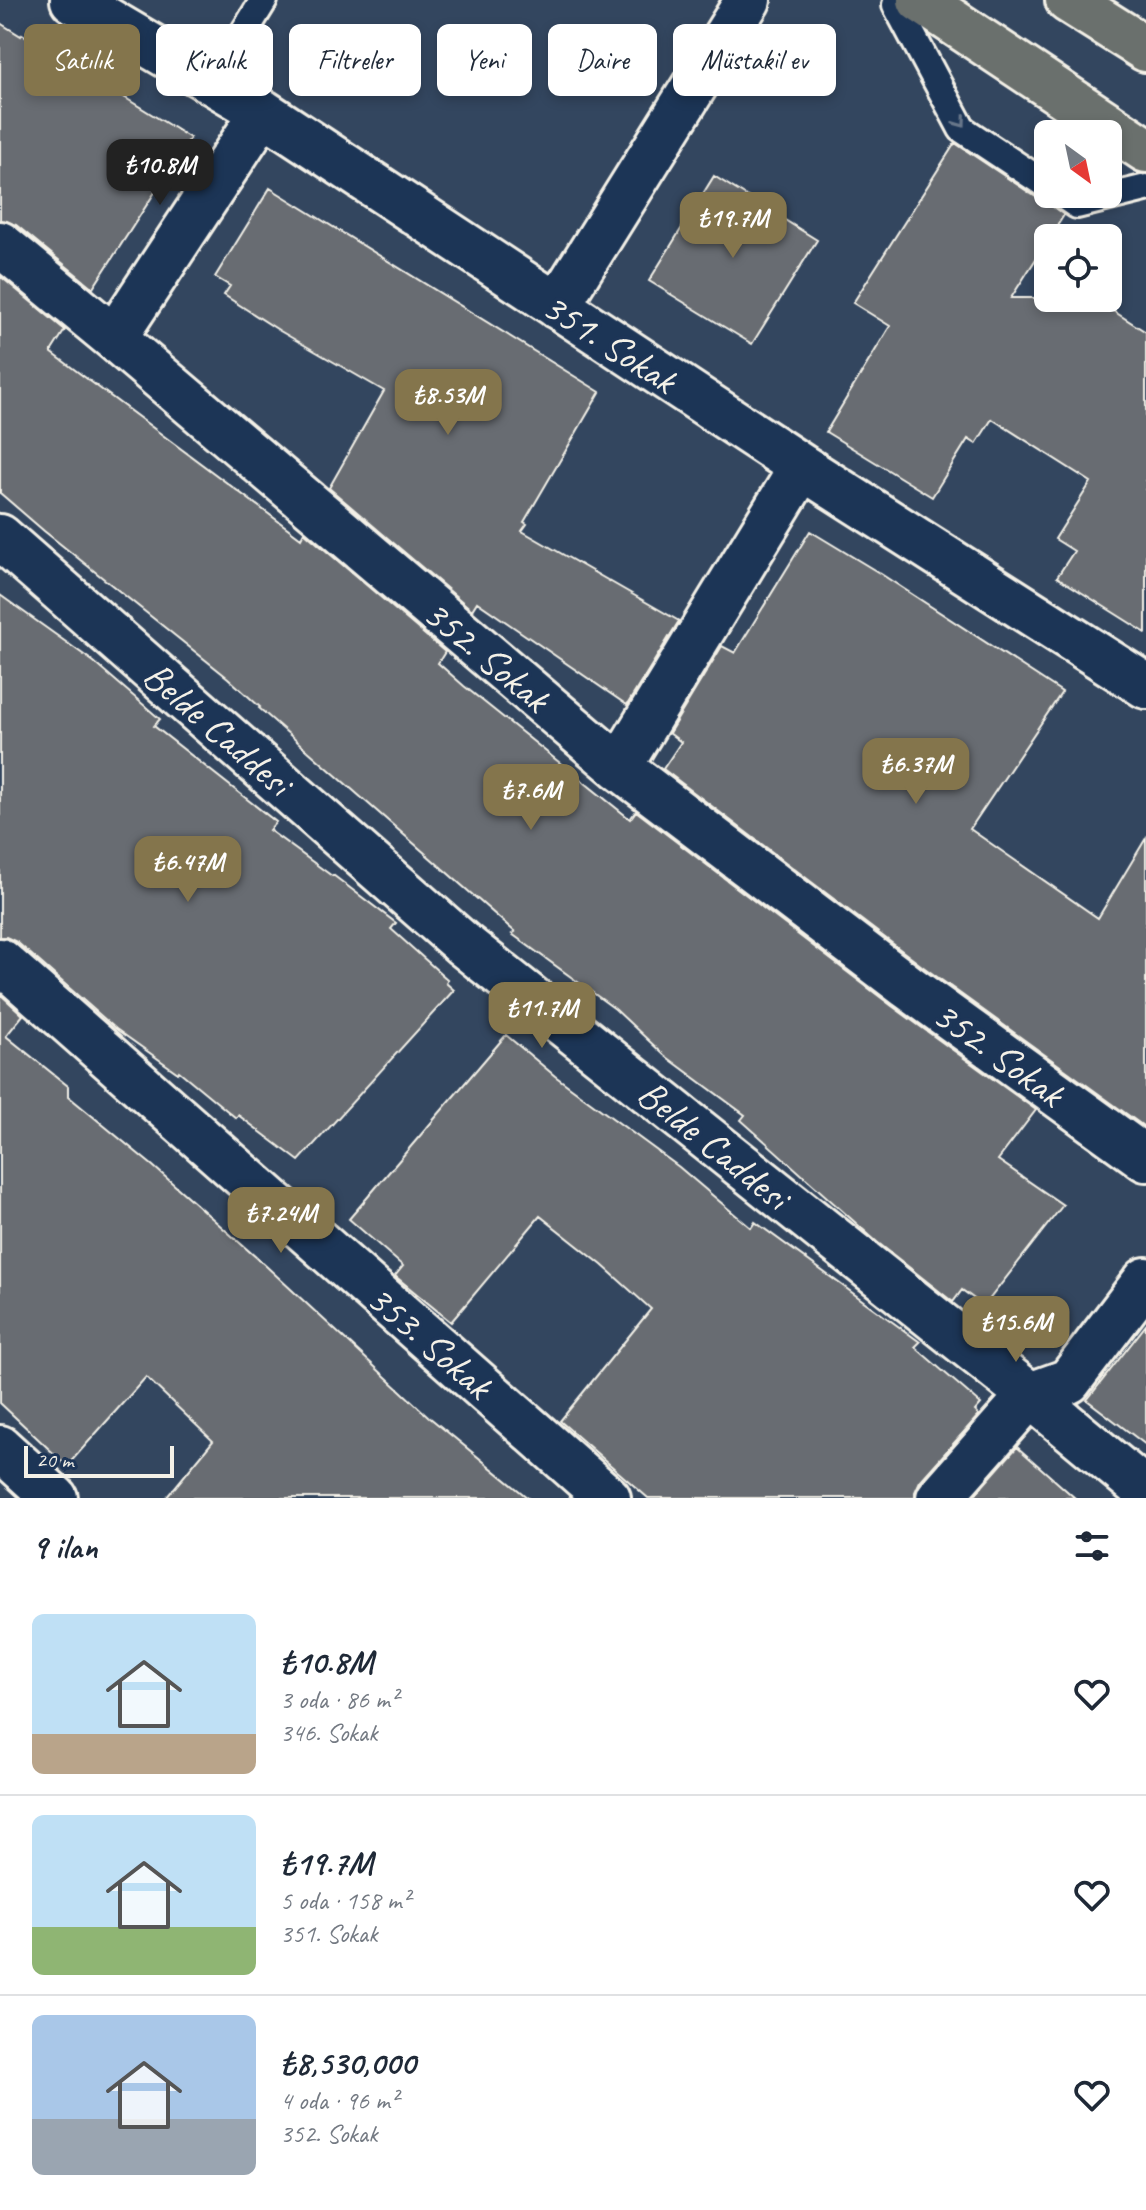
<!DOCTYPE html>
<html lang="tr">
<meta charset="utf-8">
<style>
body{margin:0;font-family:Caveat,sans-serif;background:#f6f6f7;color:#1f2937;height:100vh;display:flex;flex-direction:column;font-size:30px;white-space:nowrap}
*{box-sizing:border-box;margin:0}
p{font-size:26px;color:#747a83}
.icon{flex:none;width:44px;height:44px;fill:none;stroke:currentColor;stroke-width:2;stroke-linecap:round;stroke-linejoin:round}
.map{position:relative;height:1498px;overflow:hidden}
.side{display:flex;flex-direction:column;background:#fff;flex:1}
.side>*{flex:none}
.top-card{position:absolute;left:24px;top:24px;width:1098px;height:72px;display:flex;gap:16px}
.needle{width:52px;rotate:147deg}
.tools{position:absolute;left:1034px;top:120px;display:grid;gap:16px}
.tools a{display:grid;place-items:center;width:88px;height:88px;border-radius:12px;background:#fff;box-shadow:0 4px 12px #0003;font-size:40px}
.scale{position:absolute;left:24px;bottom:20px;width:150px;box-sizing:border-box;padding-left:8px;border:4px solid #f4f1e8;border-top:0;font-size:22px;line-height:28px;white-space:nowrap;color:#f4f1e8;-webkit-text-stroke:6px #1d3557;paint-order:stroke}
.price{position:absolute;translate:-50% -68px;padding:0 18px;border-radius:16px;background:#84754c;color:#fff;font-size:26px;line-height:52px;filter:drop-shadow(0 2px 4px #0008)}
.price::after{content:'';position:absolute;left:50%;top:48px;width:24px;height:18px;margin-left:-12px;background:inherit;clip-path:polygon(0 0,100% 0,50% 100%)}
.price.active{background:#222;color:#fff}
ul{padding:0;list-style:none}
li{display:flex;align-items:center;gap:24px;height:200px;padding:0 32px}
li+li{border-top:2px solid #e0e1e3}
li span{display:grid;place-items:center;flex:none;width:224px;height:160px;border-radius:12px;color:#555}
li>.icon{margin-inline-start:auto}
span .icon{width:96px;height:96px;fill:#fffc;stroke-width:1}
li b{font-size:34px}
h2{display:flex;justify-content:space-between;align-items:center;height:96px;padding:0 32px;font-size:34px}
.chip{padding:0 28px;border-radius:12px;background:#fff;box-shadow:0 4px 12px #0003;font-size:28px;line-height:72px}
.chip.active{background:#84754c;color:#fff}
.map>svg:first-child{display:block}
.building{fill:#676c72;stroke:#f4f1e8;stroke-width:2}
.lines{fill:none;stroke-linecap:round;stroke-linejoin:round}
.service-casing{stroke:#f4f1e8;stroke-width:32}
.minor-casing{stroke:#f4f1e8;stroke-width:50}
.primary-casing{stroke:#f4f1e8;stroke-width:50}
.service{stroke:#1d3557;stroke-width:26}
.minor{stroke:#1d3557;stroke-width:44}
.primary{stroke:#6b706d;stroke-width:44}
.oneway{stroke:#68778a}
.labels{text-anchor:middle;stroke-width:7;stroke-linejoin:round;paint-order:stroke}
.street-label{font-size:40px;fill:#f4f1e8;stroke:#1d3557}
</style>
<div class="map">
<svg width="1146" height="1498" viewBox="0 0 1146 1498">
<rect width="100%" height="100%" fill="#33465f"/>
<filter id="ink" filterUnits="userSpaceOnUse"><feTurbulence type="fractalNoise" baseFrequency=".0125" numOctaves="2"/><feDisplacementMap in="SourceGraphic" scale="16" xChannelSelector="R" yChannelSelector="G"/><feConvolveMatrix kernelMatrix="1 2 1 2 8 2 1 2 1" color-interpolation-filters="sRGB"/></filter>
<g filter="url(#ink)">
<!-- building -->
<path class="building" d="M 0,23 L 21,36 L 22,34 L 190,138 L 93,288 L 16,225 L 0,220 Z
M 955,143 L 1039,199 L 1047,202 L 1064,215 L 1011,298 L 1093,298 L 1146,332 L 1146,633 L 1057,577 L 1074,551 L 1055,539 L 1091,482 L 992,419 L 976,444 L 968,439 L 932,497 L 826,432 L 890,326 L 853,303 Z
M 714,176 L 817,240 L 752,344 L 649,281 Z
M 270,188 L 600,392 L 524,522 L 527,524 L 522,531 L 679,621 L 627,705 L 477,602 L 472,610 L 329,488 L 384,391 L 280,331 L 224,295 L 230,286 L 215,277 Z
M 0,276 L 65,330 L 51,352 L 301,538 L 304,532 L 445,652 L 438,663 L 464,686 L 630,819 L 636,811 L 892,1006 L 1036,1110 L 998,1160 L 1063,1205 L 984,1306 L 962,1290 L 953,1302 L 877,1242 L 741,1120 L 745,1115 L 664,1055 L 615,1009 L 512,934 L 515,932 L 259,708 L 260,707 L 228,678 L 44,531 L 0,493 Z
M 810,531 L 881,574 L 1062,692 L 970,829 L 1098,918 L 1146,838 L 1146,1128 L 922,966 L 663,769 L 681,742 L 669,733 L 722,646 L 735,653 Z
M 0,595 L 94,662 L 160,719 L 154,726 L 276,822 L 269,830 L 332,876 L 333,875 L 396,923 L 391,929 L 448,980 L 446,983 L 454,990 L 299,1161 L 238,1115 L 236,1118 L 179,1071 L 178,1073 L 116,1029 L 17,942 L 6,937 L 0,937 Z
M 0,994 L 23,1015 L 6,1036 L 68,1086 L 68,1096 L 153,1166 L 266,1266 L 429,1417 L 528,1498 L 166,1498 L 213,1441 L 146,1377 L 67,1466 L 0,1403 Z
M 506,1035 L 555,1076 L 679,1167 L 751,1228 L 755,1222 L 920,1342 L 915,1347 L 981,1404 L 975,1411 L 979,1415 L 920,1481 L 915,1492 L 915,1498 L 648,1498 L 560,1421 L 651,1309 L 602,1265 L 540,1216 L 451,1322 L 395,1276 L 403,1266 L 349,1219 Z
M 1146,1325 L 1146,1445 L 1087,1400 Z
M 1017,1447 L 1075,1498 L 972,1498 Z"/>
<g class="lines">
<!-- service casing -->
<g class="service-casing">
<path id="service" d="M 896,5 L 962,129 L 1048,186
M 213,83 L 264,0
M 1061,194 L 1077,205 L 1146,188"/>
</g>
<!-- minor casing -->
<g class="minor-casing">
<path id="minor" d="M 73,0 L 263,112 L 802,467 L 1146,686
M 0,244 L 114,338 L 619,767 L 907,986 L 1146,1159
M 557,306 L 748,0
M 114,338 L 263,112
M 0,537 L 463,944 L 1030,1395 L 1146,1491
M 619,767 L 802,467
M 0,961 L 608,1498
M 0,1448 L 55,1498
M 939,1498 L 1030,1395 L 1069,1381 L 1146,1280"/>
</g>
<!-- primary casing -->
<g class="primary-casing">
<path id="primary" d="M 920,0 L 1146,150
M 1068,0 L 1146,49"/>
</g>
<!-- service -->
<use href="#service" class="service"/>
<!-- minor -->
<use href="#minor" class="minor"/>
<!-- primary -->
<use href="#primary" class="primary"/>
</g>
<!-- one-way arrows -->
<defs><path id="oneway-chevron" d="M-2-3.5L2.5 0L-2 3.5" fill="none" stroke-width="1.6" stroke-linecap="round" stroke-linejoin="round" transform="scale(2)"/></defs>
<use class="oneway" href="#oneway-chevron" transform="translate(961 122) rotate(54)"/>
</g>
<g class="labels">
<!-- street labels -->
<g class="street-label">
<text transform="translate(610 342) rotate(33)" y="14">351. Sokak</text>
<text transform="translate(487 655) rotate(40)" y="14">352. Sokak</text>
<text transform="translate(218 728) rotate(41)" y="14">Belde Caddesi</text>
<text transform="translate(999 1053) rotate(36)" y="14">352. Sokak</text>
<text transform="translate(714 1144) rotate(39)" y="14">Belde Caddesi</text>
<text transform="translate(430 1341) rotate(41)" y="14">353. Sokak</text>
</g>
</g>
</svg>
<div class="tools">
<a><svg class="needle" viewBox="-14 -14 28 28"><path d="M0-13l5 13h-10z" fill="#e53935"/><path d="M0 13l5-13h-10z" fill="#747a83"/></svg></a>
<a><svg class="icon" aria-label="locate" viewBox="0 0 24 24"><circle cx="12" cy="12" r="6"/><path d="M12 2v4M12 18v4M2 12h4M18 12h4"/></svg></a>
</div>
<div class="scale">20 m</div>
<b class="price active" style="left:160px;top:207px">₺10.8M</b>
<b class="price" style="left:733px;top:260px">₺19.7M</b>
<b class="price" style="left:448px;top:437px">₺8.53M</b>
<b class="price" style="left:916px;top:806px">₺6.37M</b>
<b class="price" style="left:531px;top:832px">₺7.6M</b>
<b class="price" style="left:188px;top:904px">₺6.47M</b>
<b class="price" style="left:542px;top:1050px">₺11.7M</b>
<b class="price" style="left:281px;top:1255px">₺7.24M</b>
<b class="price" style="left:1016px;top:1364px">₺15.6M</b>
<div class="top-card">
<a class="chip active">Satılık</a>
<a class="chip">Kiralık</a>
<a class="chip">Filtreler</a>
<a class="chip">Yeni</a>
<a class="chip">Daire</a>
<a class="chip">Müstakil ev</a>
</div>
</div>
<section class="side">
<h2>9 ilan<svg class="icon" aria-label="filters" viewBox="0 0 24 24"><path d="M4 7h16M4 17h16"/><circle cx="9" cy="7" r="2"/><circle cx="15" cy="17" r="2"/></svg></h2>
<ul>
<li><span style="background:linear-gradient(#bfe0f5 75%,#b9a48a 0)"><svg class="icon" aria-label="home" viewBox="0 0 24 24"><path d="M3 11l9-7 9 7M6 9v11h12V9"/></svg></span><div><b>₺10.8M</b><p>3 oda · 86 m²</p><p>346. Sokak</p></div><svg class="icon" aria-label="heart" viewBox="0 0 24 24"><path d="M12 20l-8-8c-3-5 5-10 8-4 3-6 11-1 8 4z"/></svg></li>
<li><span style="background:linear-gradient(#bfe0f5 70%,#8fb573 0)"><svg class="icon" aria-label="home" viewBox="0 0 24 24"><path d="M3 11l9-7 9 7M6 9v11h12V9"/></svg></span><div><b>₺19.7M</b><p>5 oda · 158 m²</p><p>351. Sokak</p></div><svg class="icon" aria-label="heart" viewBox="0 0 24 24"><path d="M12 20l-8-8c-3-5 5-10 8-4 3-6 11-1 8 4z"/></svg></li>
<li><span style="background:linear-gradient(#a9c7e8 65%,#9aa5b1 0)"><svg class="icon" aria-label="home" viewBox="0 0 24 24"><path d="M3 11l9-7 9 7M6 9v11h12V9"/></svg></span><div><b>₺8,530,000</b><p>4 oda · 96 m²</p><p>352. Sokak</p></div><svg class="icon" aria-label="heart" viewBox="0 0 24 24"><path d="M12 20l-8-8c-3-5 5-10 8-4 3-6 11-1 8 4z"/></svg></li>
</ul>
</section>
